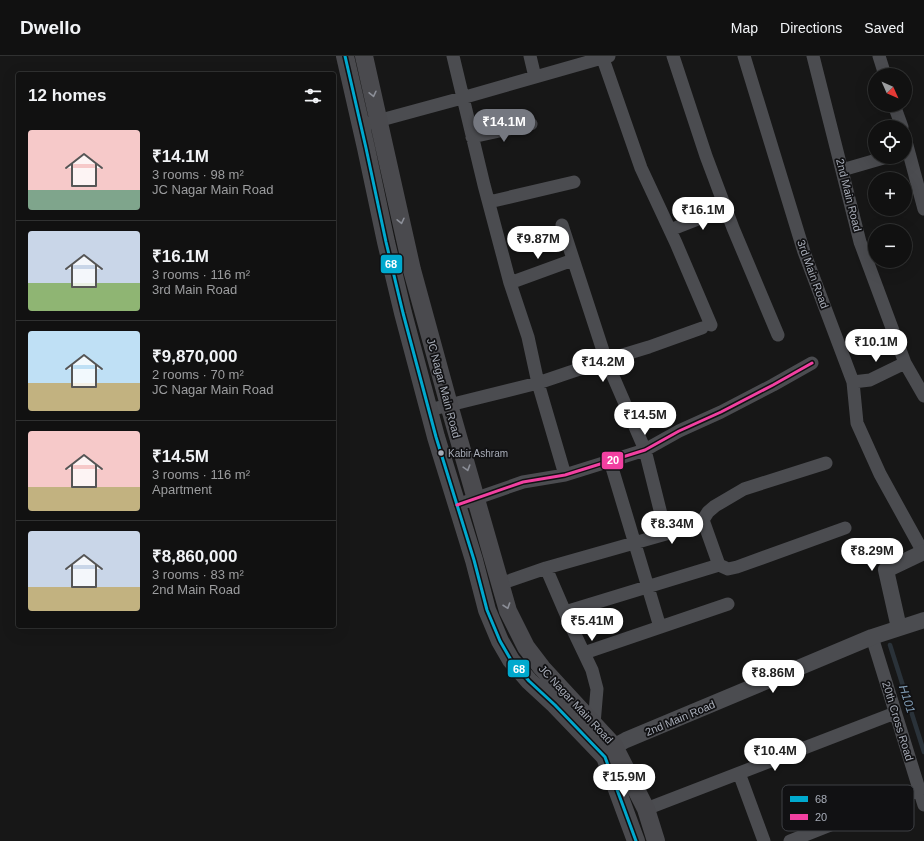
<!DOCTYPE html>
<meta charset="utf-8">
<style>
body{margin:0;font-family:Helvetica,sans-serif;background:#1a1a1a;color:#f1f3f6;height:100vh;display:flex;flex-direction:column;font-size:15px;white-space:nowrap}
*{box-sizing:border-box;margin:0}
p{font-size:13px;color:#9c9d9f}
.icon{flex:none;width:22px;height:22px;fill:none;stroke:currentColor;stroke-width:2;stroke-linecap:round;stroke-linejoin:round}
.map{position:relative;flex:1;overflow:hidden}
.drawer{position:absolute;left:16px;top:16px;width:320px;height:556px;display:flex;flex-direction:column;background:#111;border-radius:4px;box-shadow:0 4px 16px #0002,0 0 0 1px #303131}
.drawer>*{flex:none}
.needle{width:26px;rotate:135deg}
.buttons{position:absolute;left:868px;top:12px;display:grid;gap:8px}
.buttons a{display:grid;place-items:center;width:44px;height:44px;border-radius:50%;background:#111;box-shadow:0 4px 16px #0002,0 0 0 1px #303131;font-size:20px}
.price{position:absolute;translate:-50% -34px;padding:0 9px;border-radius:14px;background:#fff;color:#222;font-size:13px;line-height:26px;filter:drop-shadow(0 1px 2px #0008)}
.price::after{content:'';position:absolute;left:50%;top:24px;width:12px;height:9px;margin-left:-6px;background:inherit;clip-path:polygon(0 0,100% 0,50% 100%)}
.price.selected{background:#757880;color:#fff}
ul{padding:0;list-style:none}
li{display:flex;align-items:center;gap:12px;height:100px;padding:0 12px}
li+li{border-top:1px solid #303131}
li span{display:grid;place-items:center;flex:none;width:112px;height:80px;border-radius:4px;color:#555}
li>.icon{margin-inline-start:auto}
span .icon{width:48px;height:48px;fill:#fffc;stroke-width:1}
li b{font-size:17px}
h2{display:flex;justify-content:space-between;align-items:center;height:48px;padding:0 12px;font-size:17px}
header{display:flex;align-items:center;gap:24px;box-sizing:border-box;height:56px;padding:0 20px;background:#111;border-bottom:1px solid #303131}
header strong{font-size:19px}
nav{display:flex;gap:22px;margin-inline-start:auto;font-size:14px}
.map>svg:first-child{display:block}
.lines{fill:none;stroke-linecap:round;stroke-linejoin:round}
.stream{stroke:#2a3239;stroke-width:4.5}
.minor{stroke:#4b4c50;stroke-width:13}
.tertiary{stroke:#4b4c50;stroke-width:16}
.secondary{stroke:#4a4a4e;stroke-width:18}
.bus-1-casing{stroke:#111113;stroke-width:6}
.bus-2-casing{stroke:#111113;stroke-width:6}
.bus-1{stroke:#00a9ce;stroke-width:3}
.bus-2{stroke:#f240a1;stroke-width:3}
.oneway{stroke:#8c8f98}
.bus-dot{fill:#a8adb8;stroke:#111113;stroke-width:1.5}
.labels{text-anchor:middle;stroke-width:3.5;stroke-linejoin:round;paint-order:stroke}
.bus-label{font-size:10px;fill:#a8adb8;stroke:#111113;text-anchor:start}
.street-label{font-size:11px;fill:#a8adb8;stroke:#111113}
.water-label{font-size:12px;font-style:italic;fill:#7f9bb3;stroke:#111113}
.key{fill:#111113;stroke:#3e4045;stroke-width:1}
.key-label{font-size:11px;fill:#a8adb8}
.line-badge{stroke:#111113;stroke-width:1.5}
.badge-label{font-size:11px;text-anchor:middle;font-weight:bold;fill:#fff}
</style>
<header>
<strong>Dwello</strong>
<nav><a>Map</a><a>Directions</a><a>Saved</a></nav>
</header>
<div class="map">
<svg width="924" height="785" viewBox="0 0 924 785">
<rect width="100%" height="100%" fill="#171717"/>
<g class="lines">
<!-- stream -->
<path class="stream" d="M 890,589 L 924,696"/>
<!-- minor -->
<path class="minor" d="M 453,0 L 484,129 L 510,227 L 528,281 L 538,327 L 565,419
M 530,0 L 535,21
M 602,0 L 641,112 L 676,187 L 711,269
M 673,0 L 706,100 L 733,172 L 778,279
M 744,0 L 804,196 L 853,326 L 857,367 L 880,418 L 923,496
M 813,0 L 860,186 L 905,307 L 924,340
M 879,0 L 885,19
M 894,49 L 902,71
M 370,67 L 462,42 L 609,0
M 472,81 L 531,68
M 905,82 L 924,153
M 842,114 L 887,101
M 489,146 L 574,126
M 562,169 L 606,304 L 645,394 L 666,478
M 670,174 L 726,152
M 510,227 L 573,204
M 853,326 L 870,324 L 905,307
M 429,354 L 538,327 L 606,304 L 649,291 L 702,272
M 610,405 L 660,571
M 457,449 L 523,426 L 565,419 L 645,394 L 679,375 L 721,356 L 773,329 L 812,307
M 703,464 L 719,509
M 546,512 L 571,570 L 592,614 L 597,633 L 594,668 L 590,672
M 500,528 L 546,512 L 666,478 L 703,464 L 708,456 L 715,450 L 744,433 L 826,407
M 565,556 L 719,509 L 728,513 L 737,511 L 845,472
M 872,581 L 924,749
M 584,597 L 728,548
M 739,717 L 764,785
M 646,753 L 895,657
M 790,785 L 919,734"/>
<!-- tertiary -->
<path class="tertiary" d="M 899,572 L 886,514 L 924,496
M 604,696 L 626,684 L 872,581 L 924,564"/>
<!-- secondary -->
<path class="secondary" d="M 345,0 L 366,92 L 386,186 L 403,257 L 436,381 L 474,504 L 487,554 L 500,585 L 511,604 L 529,625 L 555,649 L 605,701 L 636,785
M 364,0 L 412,214 L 449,349 L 508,555 L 526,591 L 542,612 L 614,690 L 646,753 L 656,785"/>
<!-- bus-1 casing -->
<g class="bus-1-casing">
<path id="bus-1" d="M 345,0 L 366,92 L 386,186 L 403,257 L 436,381 L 474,504 L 487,554 L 500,585 L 511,604 L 529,625 L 555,649 L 605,701 L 636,785"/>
</g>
<!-- bus-2 casing -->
<g class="bus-2-casing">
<path id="bus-2" d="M 457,449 L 523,426 L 565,419 L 645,394 L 679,375 L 721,356 L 773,329 L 812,307"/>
</g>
<!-- bus-1 -->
<use href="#bus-1" class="bus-1"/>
<!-- bus-2 -->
<use href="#bus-2" class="bus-2"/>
</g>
<!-- one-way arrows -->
<defs><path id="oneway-chevron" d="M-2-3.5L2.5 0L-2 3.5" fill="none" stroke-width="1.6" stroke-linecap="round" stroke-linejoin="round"/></defs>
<g class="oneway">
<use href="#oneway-chevron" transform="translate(373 38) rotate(77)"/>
<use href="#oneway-chevron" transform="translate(401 165) rotate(77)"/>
<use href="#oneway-chevron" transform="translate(467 412) rotate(73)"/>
<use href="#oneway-chevron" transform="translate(507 550) rotate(71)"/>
</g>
<!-- markers -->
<circle class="bus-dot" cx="441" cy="397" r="3.5"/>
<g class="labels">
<!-- bus labels -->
<g class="bus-label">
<text x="448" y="401">Kabir Ashram</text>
</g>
<!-- street labels -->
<g class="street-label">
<text transform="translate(849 139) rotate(76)" y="4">2nd Main Road</text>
<text transform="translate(813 218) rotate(70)" y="4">3rd Main Road</text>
<text transform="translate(444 332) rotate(75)" y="4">JC Nagar Main Road</text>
<text transform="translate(576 648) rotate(47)" y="4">JC Nagar Main Road</text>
<text transform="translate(680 662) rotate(-23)" y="4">2nd Main Road</text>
<text transform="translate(898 665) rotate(73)" y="4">20th Cross Road</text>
</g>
<!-- water labels -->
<g class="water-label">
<text transform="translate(907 643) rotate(72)" y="4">H101</text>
</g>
</g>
<!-- legend -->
<rect x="782" y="729" width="132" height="46" rx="6" class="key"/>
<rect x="790" y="740" width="18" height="6" fill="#00a9ce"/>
<rect x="790" y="758" width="18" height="6" fill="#f240a1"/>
<g class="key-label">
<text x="815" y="747">68</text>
<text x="815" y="765">20</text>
</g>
<g class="line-badge">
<rect x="380" y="198" width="23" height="20" rx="4" fill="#00a9ce"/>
<rect x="601" y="395" width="23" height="19" rx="4" fill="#f240a1"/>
<rect x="507" y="603" width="23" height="19" rx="4" fill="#00a9ce"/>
</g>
<g class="badge-label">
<text x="391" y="212">68</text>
<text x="613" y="408">20</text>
<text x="519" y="617">68</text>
</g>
</svg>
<div class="buttons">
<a><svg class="needle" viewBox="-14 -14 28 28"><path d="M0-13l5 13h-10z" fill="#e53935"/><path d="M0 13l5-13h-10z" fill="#9c9d9f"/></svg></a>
<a><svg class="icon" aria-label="locate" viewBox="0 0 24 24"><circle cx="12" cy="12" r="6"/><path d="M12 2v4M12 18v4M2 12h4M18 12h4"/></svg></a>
<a>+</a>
<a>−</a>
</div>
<b class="price selected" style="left:504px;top:87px">₹14.1M</b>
<b class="price" style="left:703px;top:175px">₹16.1M</b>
<b class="price" style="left:538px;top:204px">₹9.87M</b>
<b class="price" style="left:876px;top:307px">₹10.1M</b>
<b class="price" style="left:603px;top:327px">₹14.2M</b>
<b class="price" style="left:645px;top:380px">₹14.5M</b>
<b class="price" style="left:672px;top:489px">₹8.34M</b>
<b class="price" style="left:872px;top:516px">₹8.29M</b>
<b class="price" style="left:592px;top:586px">₹5.41M</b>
<b class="price" style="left:773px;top:638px">₹8.86M</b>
<b class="price" style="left:775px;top:716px">₹10.4M</b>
<b class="price" style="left:624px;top:742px">₹15.9M</b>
<section class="drawer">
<h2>12 homes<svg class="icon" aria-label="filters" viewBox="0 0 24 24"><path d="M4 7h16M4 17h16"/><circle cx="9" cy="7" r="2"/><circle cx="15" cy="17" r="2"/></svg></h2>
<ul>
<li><span style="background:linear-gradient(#f6c9c9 75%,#7fa58c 0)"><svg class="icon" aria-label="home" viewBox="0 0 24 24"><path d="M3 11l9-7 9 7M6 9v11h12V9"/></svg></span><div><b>₹14.1M</b><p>3 rooms · 98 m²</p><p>JC Nagar Main Road</p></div></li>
<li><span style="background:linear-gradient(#c9d6e8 65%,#8fb573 0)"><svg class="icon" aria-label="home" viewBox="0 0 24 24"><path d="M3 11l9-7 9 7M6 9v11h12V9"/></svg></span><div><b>₹16.1M</b><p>3 rooms · 116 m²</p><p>3rd Main Road</p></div></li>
<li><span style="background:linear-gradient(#bfe0f5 65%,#c2b280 0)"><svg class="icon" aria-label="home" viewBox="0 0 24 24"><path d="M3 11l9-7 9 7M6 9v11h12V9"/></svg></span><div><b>₹9,870,000</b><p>2 rooms · 70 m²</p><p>JC Nagar Main Road</p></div></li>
<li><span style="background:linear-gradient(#f6c9c9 70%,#c2b280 0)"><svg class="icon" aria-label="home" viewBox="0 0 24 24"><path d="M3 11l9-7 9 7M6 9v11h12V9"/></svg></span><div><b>₹14.5M</b><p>3 rooms · 116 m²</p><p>Apartment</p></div></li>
<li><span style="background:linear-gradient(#c9d6e8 70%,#c2b280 0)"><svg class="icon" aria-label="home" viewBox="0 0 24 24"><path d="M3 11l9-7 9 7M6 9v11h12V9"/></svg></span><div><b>₹8,860,000</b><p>3 rooms · 83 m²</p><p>2nd Main Road</p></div></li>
</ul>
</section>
</div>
